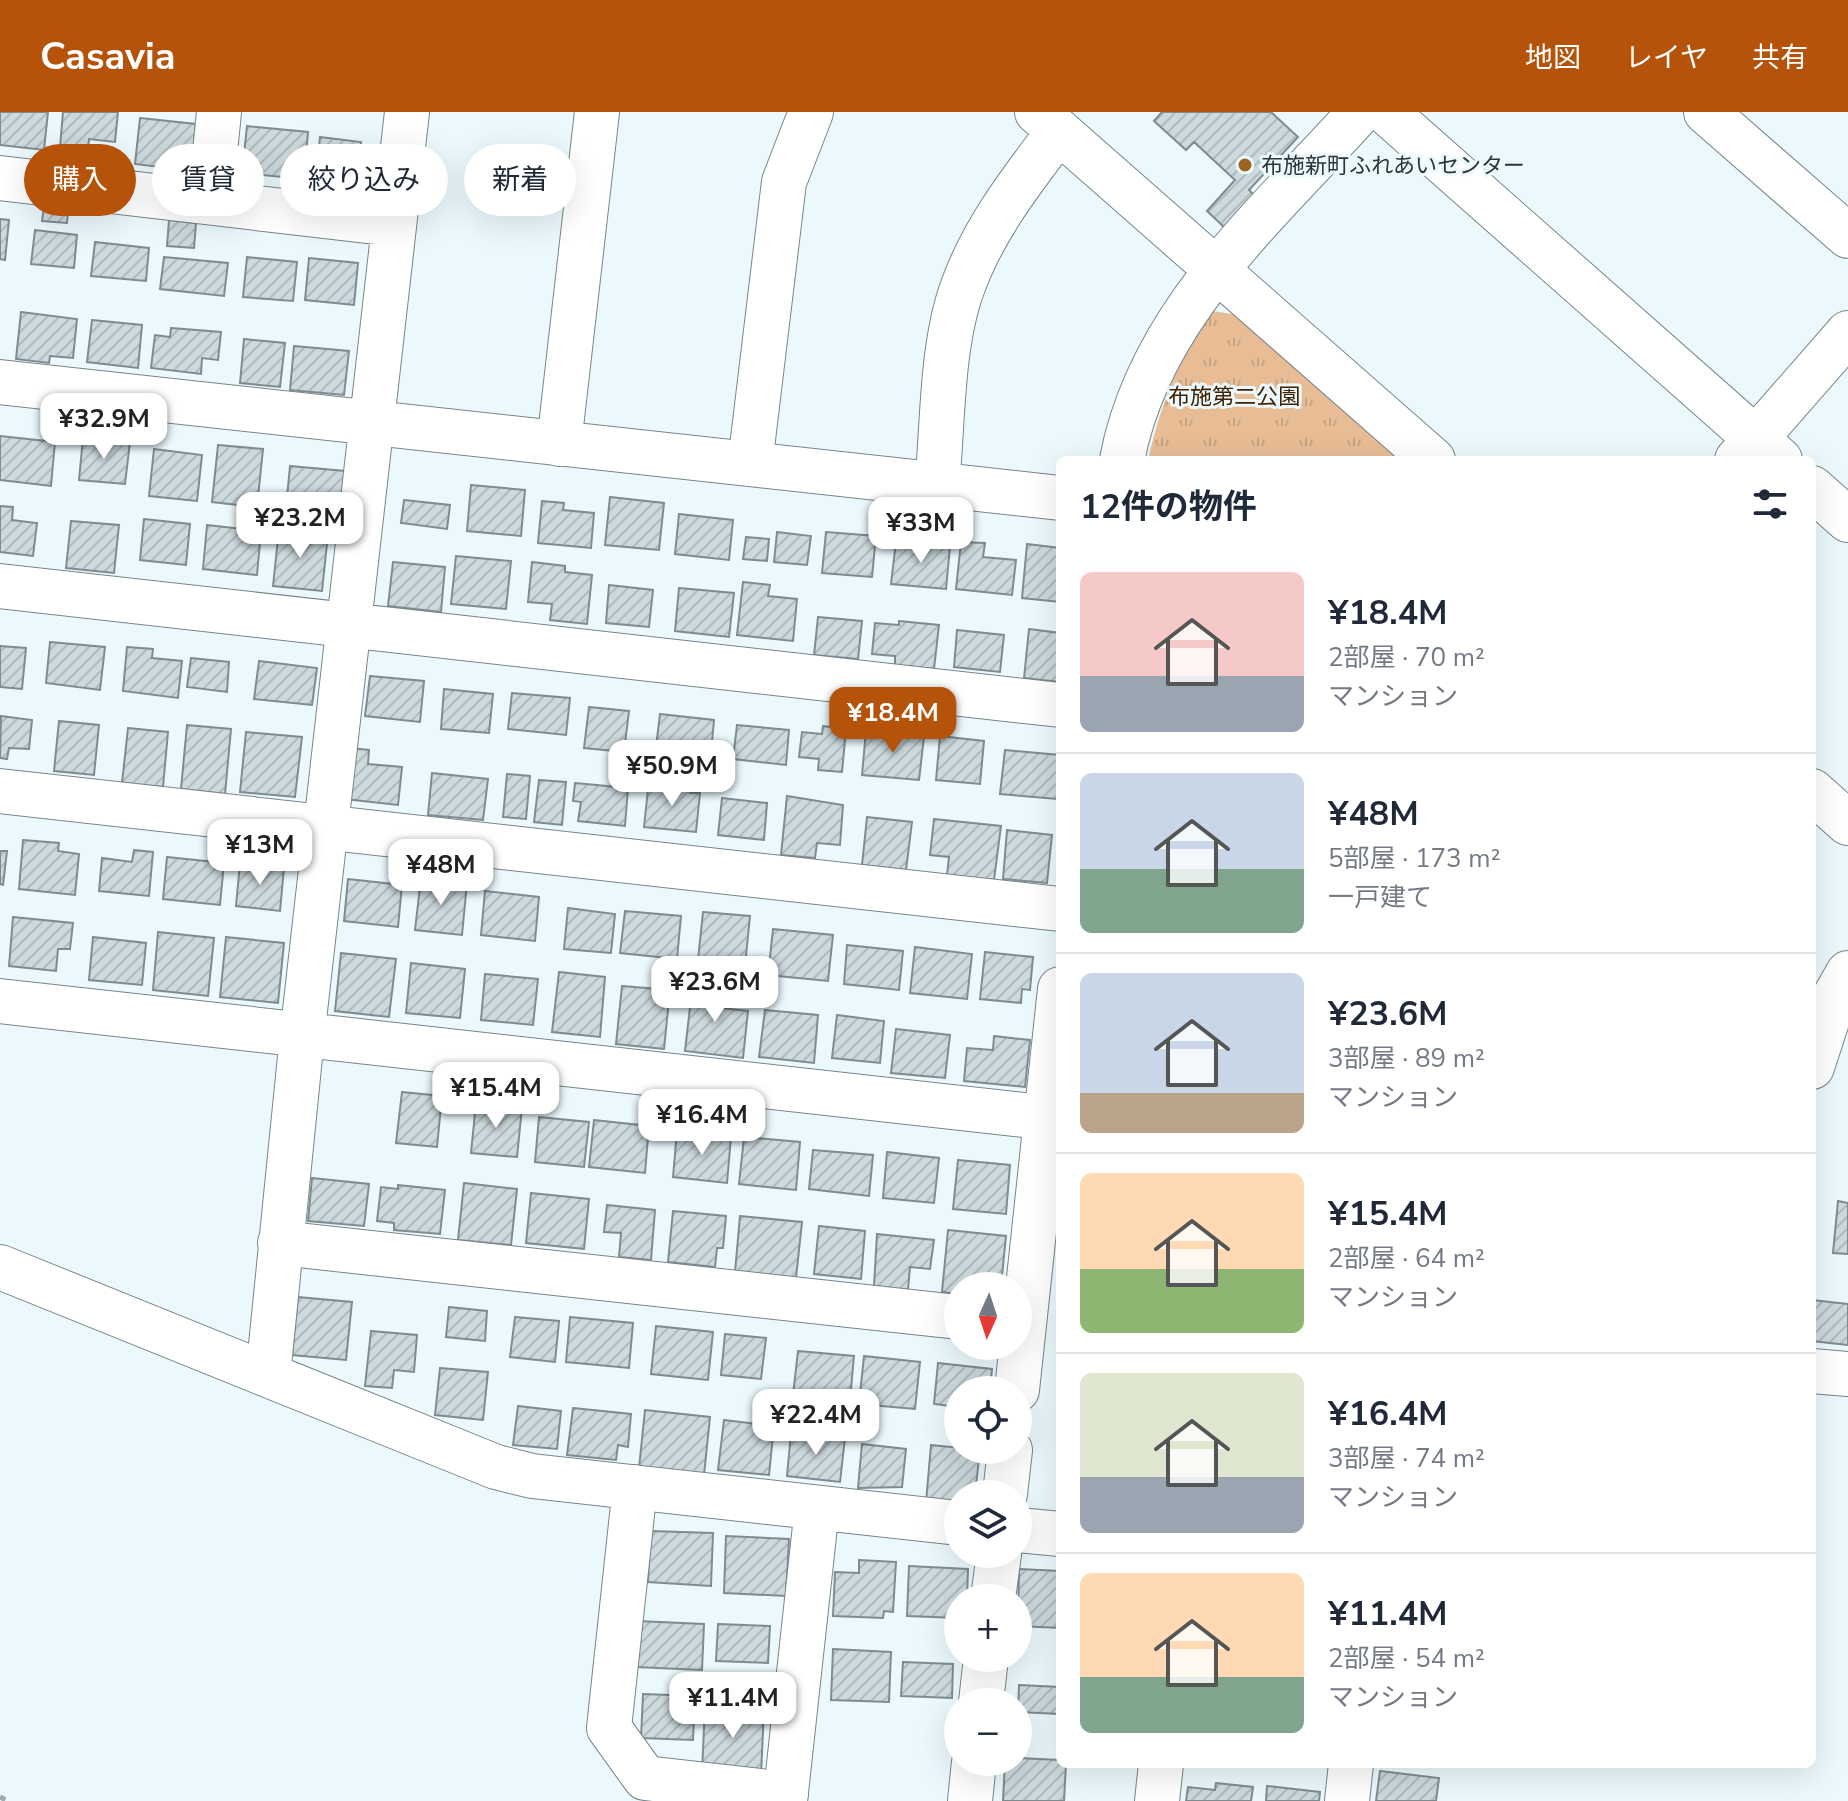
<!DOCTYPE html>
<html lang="ja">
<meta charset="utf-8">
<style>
body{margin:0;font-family:"Nunito Sans","Noto Sans JP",sans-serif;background:#f2f2f3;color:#1f2937;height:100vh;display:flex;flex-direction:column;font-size:30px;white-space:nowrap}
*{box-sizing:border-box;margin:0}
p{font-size:26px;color:#747a83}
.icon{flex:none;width:44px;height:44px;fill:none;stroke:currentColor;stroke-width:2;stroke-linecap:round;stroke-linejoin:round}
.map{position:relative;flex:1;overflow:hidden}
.sheet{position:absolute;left:1056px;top:344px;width:760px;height:1312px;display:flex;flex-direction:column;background:#fff;border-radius:12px;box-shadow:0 8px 32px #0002}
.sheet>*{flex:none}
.top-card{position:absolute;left:24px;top:32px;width:760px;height:72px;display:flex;gap:16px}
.needle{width:52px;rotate:183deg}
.tools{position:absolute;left:944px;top:1160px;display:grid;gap:16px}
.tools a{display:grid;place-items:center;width:88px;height:88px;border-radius:50%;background:#fff;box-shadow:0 8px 32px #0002;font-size:40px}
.price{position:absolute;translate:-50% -68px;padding:0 18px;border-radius:16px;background:#fff;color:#222;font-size:26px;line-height:52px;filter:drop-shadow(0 2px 4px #0008)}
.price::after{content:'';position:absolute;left:50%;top:48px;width:24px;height:18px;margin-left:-12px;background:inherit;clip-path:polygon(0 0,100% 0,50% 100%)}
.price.active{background:#b45309;color:#fff}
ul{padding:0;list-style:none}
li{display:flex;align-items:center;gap:24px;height:200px;padding:0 24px}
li+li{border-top:2px solid #e0e1e3}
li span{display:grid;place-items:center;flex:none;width:224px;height:160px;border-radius:12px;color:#555}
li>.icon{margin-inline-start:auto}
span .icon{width:96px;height:96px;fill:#fffc;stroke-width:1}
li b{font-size:34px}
h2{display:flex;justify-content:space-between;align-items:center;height:96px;padding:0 24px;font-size:34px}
.pill{padding:0 28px;border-radius:36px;background:#fff;box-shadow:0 8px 32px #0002;font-size:28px;line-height:72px}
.pill.active{background:#b45309;color:#fff}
header{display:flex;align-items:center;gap:48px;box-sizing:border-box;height:112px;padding:0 40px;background:#b45309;color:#fff}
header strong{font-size:38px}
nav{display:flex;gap:44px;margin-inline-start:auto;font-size:28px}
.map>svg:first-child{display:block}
.park{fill:url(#park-tufts)}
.building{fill:url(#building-hatch);stroke:#7f8c8f;stroke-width:2}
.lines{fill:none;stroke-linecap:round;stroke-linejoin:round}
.minor-casing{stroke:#798589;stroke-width:46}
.tertiary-casing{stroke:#798589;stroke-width:46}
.path{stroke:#9ea9ac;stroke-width:5;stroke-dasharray:6 6;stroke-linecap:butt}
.minor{stroke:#fff;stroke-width:44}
.tertiary{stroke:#fff;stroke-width:44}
.poi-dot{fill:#9d6322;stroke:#ebf9fd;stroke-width:3}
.labels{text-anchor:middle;stroke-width:6;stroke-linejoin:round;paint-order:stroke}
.poi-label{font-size:22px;fill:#2f3436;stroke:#ebf9fd;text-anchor:start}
.park-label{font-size:22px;fill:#412200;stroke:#ebf9fd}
</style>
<header>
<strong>Casavia</strong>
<nav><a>地図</a><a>レイヤ</a><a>共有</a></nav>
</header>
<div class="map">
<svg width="1848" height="1689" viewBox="0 0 1848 1689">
<defs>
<pattern id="park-tufts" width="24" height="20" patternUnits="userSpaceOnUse" patternTransform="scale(2)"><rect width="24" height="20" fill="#e8bd95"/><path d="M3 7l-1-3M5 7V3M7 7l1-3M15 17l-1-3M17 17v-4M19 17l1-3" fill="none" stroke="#c7a381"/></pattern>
<pattern id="building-hatch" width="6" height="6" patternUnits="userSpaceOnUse" patternTransform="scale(2)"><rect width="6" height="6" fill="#ccd9dd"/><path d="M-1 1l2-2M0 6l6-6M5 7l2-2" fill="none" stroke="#b0bbbe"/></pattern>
</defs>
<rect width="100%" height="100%" fill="#ebf9fd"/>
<!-- park -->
<path class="park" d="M 1213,199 L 1237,203 L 1402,348 L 1148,348 C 1162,287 1178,250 1213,199 Z"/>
<!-- building -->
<path class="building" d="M 0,0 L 48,0 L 44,38 L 0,33 Z
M 63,0 L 118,0 L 115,30 L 89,27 L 88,37 L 60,35 Z
M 1162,0 L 1271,0 L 1298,25 L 1249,78 L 1254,83 L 1224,115 L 1207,99 L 1235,68 L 1194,30 L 1186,38 L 1154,9 Z
M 140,6 L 196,12 L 191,59 L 135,52 Z
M 247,14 L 308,20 L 304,67 L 242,61 Z
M 320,25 L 361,30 L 356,82 L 315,78 Z
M 45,87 L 69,90 L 67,111 L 42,109 Z
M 0,107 L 9,108 L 5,148 L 0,147 Z
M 169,108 L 196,111 L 194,136 L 167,134 Z
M 35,118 L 77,123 L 74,156 L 31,152 Z
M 95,130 L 149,136 L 146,169 L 91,164 Z
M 164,145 L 228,151 L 224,184 L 160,177 Z
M 247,145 L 297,150 L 293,189 L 243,185 Z
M 309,146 L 358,151 L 354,193 L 305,188 Z
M 21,200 L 77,207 L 73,246 L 50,244 L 49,251 L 16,247 Z
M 92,208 L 142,213 L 138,256 L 87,250 Z
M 171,216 L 221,220 L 218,248 L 202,246 L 201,262 L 151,256 L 155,223 L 170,225 Z
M 244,227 L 285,231 L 280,275 L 240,271 Z
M 294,234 L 349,239 L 344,283 L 290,278 Z
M 0,324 L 55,330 L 51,374 L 0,368 Z
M 83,326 L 130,330 L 125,372 L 79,368 Z
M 218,333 L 263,337 L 257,395 L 212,390 Z
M 154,337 L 202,343 L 197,389 L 149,384 Z
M 290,354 L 345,359 L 340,402 L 286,396 Z
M 471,373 L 525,378 L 521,424 L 467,419 Z
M 610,385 L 664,391 L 659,438 L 605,433 Z
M 404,388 L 450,393 L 447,417 L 401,411 Z
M 542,389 L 564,391 L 563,398 L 594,401 L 591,436 L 538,431 Z
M 0,394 L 13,395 L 12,408 L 37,411 L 33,444 L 0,440 Z
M 679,402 L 733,408 L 729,448 L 675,442 Z
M 144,407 L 190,412 L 186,453 L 140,448 Z
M 71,409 L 119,413 L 114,461 L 66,456 Z
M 207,413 L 261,419 L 257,463 L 203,457 Z
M 279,417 L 328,422 L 322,479 L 273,474 Z
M 777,420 L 811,424 L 807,453 L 774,450 Z
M 826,420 L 876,424 L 872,465 L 822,461 Z
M 746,425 L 769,427 L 767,449 L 743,447 Z
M 896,429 L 950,435 L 946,477 L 891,472 Z
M 961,430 L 985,431 L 983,445 L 1016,448 L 1012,483 L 956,477 Z
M 1027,432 L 1060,436 L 1060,490 L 1022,486 Z
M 456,444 L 511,449 L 506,497 L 451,492 Z
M 393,450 L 445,455 L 441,500 L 388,494 Z
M 532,450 L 565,454 L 565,460 L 592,463 L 587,512 L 550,508 L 552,492 L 528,490 Z
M 743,470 L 770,473 L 768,484 L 797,487 L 793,529 L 737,523 Z
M 609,473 L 653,478 L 649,515 L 606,511 Z
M 679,476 L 734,481 L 729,525 L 675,519 Z
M 818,505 L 862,509 L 858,547 L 814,543 Z
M 899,509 L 939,513 L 934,557 L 895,553 L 895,544 L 872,542 L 875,511 L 899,513 Z
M 1029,517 L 1060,521 L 1060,570 L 1024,566 Z
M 957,518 L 1004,523 L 1000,560 L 954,555 Z
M 50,530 L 105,535 L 100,578 L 46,571 Z
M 0,534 L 26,536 L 22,577 L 0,575 Z
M 127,535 L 153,537 L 152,546 L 182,549 L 178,586 L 123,579 Z
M 191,546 L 229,550 L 227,580 L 187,575 Z
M 259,549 L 317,556 L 312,593 L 254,587 Z
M 370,564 L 424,569 L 420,610 L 365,604 Z
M 444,577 L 493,582 L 489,621 L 441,617 Z
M 512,581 L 570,586 L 566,623 L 508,617 Z
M 589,595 L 629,599 L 624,640 L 584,636 Z
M 660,602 L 714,608 L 711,641 L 656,635 Z
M 1,604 L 32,608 L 29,637 L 9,636 L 7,647 L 0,646 Z
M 59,609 L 99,613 L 94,663 L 54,659 Z
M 187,613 L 231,617 L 225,682 L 181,677 Z
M 737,613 L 789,618 L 786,653 L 733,647 Z
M 823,614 L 846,617 L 842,660 L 818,658 L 819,647 L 799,645 L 802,620 L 822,622 Z
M 128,616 L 168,620 L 163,675 L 122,671 Z
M 866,618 L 924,625 L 919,668 L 862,663 Z
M 246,620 L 302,625 L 295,685 L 240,680 Z
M 940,624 L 984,629 L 980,672 L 936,668 Z
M 350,636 L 369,638 L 368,652 L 402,655 L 398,693 L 345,687 Z
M 1005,638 L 1060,643 L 1057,687 L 1000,682 Z
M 432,661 L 488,667 L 483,708 L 428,703 Z
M 507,662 L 530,664 L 526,707 L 503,705 Z
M 539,668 L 566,670 L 562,713 L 534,710 Z
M 575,671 L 628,676 L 625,714 L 578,709 L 581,690 L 573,689 Z
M 665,671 L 691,674 L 690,681 L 700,681 L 696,720 L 644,715 L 648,677 L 664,678 Z
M 787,684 L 843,693 L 840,733 L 817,731 L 815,746 L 781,743 Z
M 722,686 L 767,691 L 764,728 L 718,723 Z
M 867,705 L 912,710 L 906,758 L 862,753 Z
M 934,707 L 1001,714 L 994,768 L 947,763 L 949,745 L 930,743 Z
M 1007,718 L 1052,723 L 1047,771 L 1003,767 Z
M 23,728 L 59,731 L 58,739 L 79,742 L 75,783 L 19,777 Z
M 134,738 L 153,740 L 149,784 L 99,779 L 102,746 L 132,750 Z
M 0,739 L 7,739 L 3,773 L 0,772 Z
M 167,745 L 224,751 L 220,793 L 163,787 Z
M 240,751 L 284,756 L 280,799 L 236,794 Z
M 421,766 L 467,771 L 462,823 L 415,818 Z
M 348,767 L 402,773 L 398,815 L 344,809 Z
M 485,779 L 539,785 L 535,829 L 481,823 Z
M 568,796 L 615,802 L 611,841 L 564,837 Z
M 625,799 L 681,804 L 677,847 L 620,841 Z
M 703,800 L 750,804 L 745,854 L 698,848 Z
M 13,805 L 73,811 L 70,837 L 58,837 L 56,859 L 9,854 Z
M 773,817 L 833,823 L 828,869 L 768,863 Z
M 158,820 L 214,826 L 208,884 L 153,878 Z
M 93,825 L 146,831 L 142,873 L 89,868 Z
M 226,825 L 284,831 L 278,891 L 220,885 Z
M 847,833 L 903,839 L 899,878 L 844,872 Z
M 915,835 L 972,842 L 967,887 L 910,881 Z
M 985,840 L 1033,845 L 1030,878 L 1022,877 L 1021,891 L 980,887 Z
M 341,841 L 396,847 L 389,905 L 335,899 Z
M 411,851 L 465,857 L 460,906 L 406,901 Z
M 559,860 L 605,865 L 600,925 L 552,920 Z
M 485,862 L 538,867 L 533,913 L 481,908 Z
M 693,869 L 722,873 L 720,896 L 748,899 L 743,946 L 685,939 Z
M 622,874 L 670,878 L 664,937 L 616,932 Z
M 765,898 L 818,903 L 814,951 L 759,945 Z
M 837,903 L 884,909 L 880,951 L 832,946 Z
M 896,917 L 950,923 L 945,966 L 891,961 Z
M 994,924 L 1030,928 L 1025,975 L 964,969 L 967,936 L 993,938 Z
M 402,980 L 442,984 L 437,1035 L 396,1031 Z
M 476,991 L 522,996 L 517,1045 L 471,1041 Z
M 539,1005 L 589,1010 L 584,1055 L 535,1050 Z
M 594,1008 L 649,1014 L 645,1061 L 589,1055 Z
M 677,1019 L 731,1025 L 727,1071 L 673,1065 Z
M 744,1025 L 800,1030 L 796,1078 L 739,1072 Z
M 813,1038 L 873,1043 L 869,1084 L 809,1077 Z
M 887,1040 L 939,1046 L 934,1091 L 883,1086 Z
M 958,1048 L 1010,1053 L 1006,1102 L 953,1097 Z
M 312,1066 L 369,1072 L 364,1114 L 308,1109 Z
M 464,1071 L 517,1077 L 511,1133 L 458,1128 Z
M 398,1073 L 445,1078 L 440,1122 L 394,1118 L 394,1111 L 377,1109 L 381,1075 L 398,1077 Z
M 531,1081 L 589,1087 L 584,1137 L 526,1131 Z
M 1838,1089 L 1848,1091 L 1848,1142 L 1833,1141 Z
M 607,1093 L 655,1098 L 651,1148 L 619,1145 L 621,1121 L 604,1120 Z
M 673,1099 L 726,1104 L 723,1136 L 717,1136 L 715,1155 L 668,1150 Z
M 740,1104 L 802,1110 L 796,1166 L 735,1160 Z
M 819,1114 L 865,1119 L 861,1167 L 814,1162 Z
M 948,1118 L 1006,1124 L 1001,1174 L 958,1174 L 958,1182 L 942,1180 Z
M 877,1122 L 934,1128 L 930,1157 L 910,1155 L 908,1178 L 874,1174 Z
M 298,1185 L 352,1190 L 346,1248 L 292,1243 Z
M 1812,1188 L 1848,1192 L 1848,1233 L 1812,1229 Z
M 449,1195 L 487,1199 L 485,1229 L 446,1225 Z
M 515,1205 L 559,1209 L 555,1250 L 510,1245 Z
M 570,1205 L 633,1211 L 629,1256 L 566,1250 Z
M 656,1214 L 713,1220 L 708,1268 L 651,1262 Z
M 371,1219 L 417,1223 L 414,1260 L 394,1258 L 392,1276 L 365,1274 Z
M 725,1222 L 766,1226 L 761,1267 L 721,1263 Z
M 798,1239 L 854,1244 L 850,1288 L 793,1283 Z
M 864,1244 L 920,1250 L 915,1297 L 859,1292 Z
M 938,1251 L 992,1257 L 990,1278 L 958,1278 L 958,1295 L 934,1292 Z
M 440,1256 L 488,1260 L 483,1308 L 435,1303 Z
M 518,1294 L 561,1299 L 557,1337 L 513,1333 Z
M 573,1296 L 631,1302 L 628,1335 L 618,1333 L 616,1348 L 567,1343 Z
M 645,1298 L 710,1305 L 704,1363 L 639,1356 Z
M 724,1308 L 774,1314 L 769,1363 L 718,1358 Z
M 791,1321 L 845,1326 L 840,1370 L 787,1364 Z
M 862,1332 L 906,1337 L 902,1375 L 858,1376 Z
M 931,1333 L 980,1338 L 975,1382 L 958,1382 L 958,1393 L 926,1390 Z
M 650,1419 L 713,1421 L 711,1474 L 648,1470 Z
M 726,1424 L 789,1427 L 786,1484 L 724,1481 Z
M 859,1448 L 896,1450 L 893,1500 L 884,1499 L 883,1506 L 833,1504 L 835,1460 L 859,1461 Z
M 909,1454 L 968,1457 L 967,1486 L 958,1486 L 958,1506 L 907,1504 Z
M 1019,1457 L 1060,1459 L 1060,1516 L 1018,1514 Z
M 637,1509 L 704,1512 L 702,1558 L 635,1555 Z
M 718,1512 L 770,1514 L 768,1551 L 716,1549 Z
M 833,1537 L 891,1540 L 889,1590 L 831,1588 Z
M 903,1550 L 953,1552 L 952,1586 L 901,1584 Z
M 1019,1573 L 1060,1575 L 1060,1602 L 1018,1600 Z
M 643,1582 L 695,1584 L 693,1628 L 641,1626 Z
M 705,1594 L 764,1597 L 761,1663 L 702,1660 Z
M 1018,1646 L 1060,1648 L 1060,1652 L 1066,1652 L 1064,1689 L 1003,1689 L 1005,1650 L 1018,1650 Z
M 1380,1659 L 1439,1666 L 1436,1689 L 1376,1689 Z
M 1216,1671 L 1253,1675 L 1251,1689 L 1186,1689 L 1188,1675 L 1215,1678 Z
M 1267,1674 L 1320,1680 L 1319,1689 L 1266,1689 Z"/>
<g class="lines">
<!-- minor casing -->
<g class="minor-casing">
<path id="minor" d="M 1037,0 L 1433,348
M 1706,0 L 1848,124
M 0,66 L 393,112
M 210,90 L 219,0
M 0,270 L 1060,386
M 559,332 L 597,0
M 1122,348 C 1149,204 1266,104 1360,0
M 1737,348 L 1848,221
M 750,352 L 784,70 L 811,0
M 937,374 C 943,312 941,233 963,174 C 984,116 1022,68 1059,19
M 0,474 L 1060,593
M 0,679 L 1060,797
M 1812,679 L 1848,711
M 0,889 L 1060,1007
M 1812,955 L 1835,884 L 1848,861
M 280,1131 L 958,1205
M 0,1155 L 496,1355 L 532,1364 L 958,1411
M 1812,1259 L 1848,1262
M 268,1263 L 302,925 L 407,0
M 1017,1278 L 1060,877
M 635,1375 L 609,1616 L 645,1666 L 786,1682
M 1005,1382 L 1010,1338
M 1018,1418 L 1060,1422
M 993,1486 L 999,1442
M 981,1590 L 986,1546
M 785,1689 L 817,1396
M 970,1689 L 974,1650
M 1157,1689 L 1161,1652
M 1347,1689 L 1351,1652"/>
</g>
<!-- tertiary casing -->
<g class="tertiary-casing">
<path id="tertiary" d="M 1386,0 L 1780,348
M 1812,376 L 1848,408"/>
</g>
<!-- path -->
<path class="path" d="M 0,1685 L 8,1689"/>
<!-- minor -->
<use href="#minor" class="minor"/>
<!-- tertiary -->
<use href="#tertiary" class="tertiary"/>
</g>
<!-- markers -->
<circle class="poi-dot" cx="1245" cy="53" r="8"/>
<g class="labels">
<!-- poi labels -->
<g class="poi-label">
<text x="1261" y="61">布施新町ふれあいセンター</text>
</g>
<!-- park labels -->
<g class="park-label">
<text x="1234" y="292">布施第二公園</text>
</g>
</g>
</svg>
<div class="tools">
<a><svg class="needle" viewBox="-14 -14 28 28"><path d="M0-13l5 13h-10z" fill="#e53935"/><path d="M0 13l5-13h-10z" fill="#747a83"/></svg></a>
<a><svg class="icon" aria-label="locate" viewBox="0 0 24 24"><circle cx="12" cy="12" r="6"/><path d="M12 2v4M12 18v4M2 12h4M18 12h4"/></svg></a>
<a><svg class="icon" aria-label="layers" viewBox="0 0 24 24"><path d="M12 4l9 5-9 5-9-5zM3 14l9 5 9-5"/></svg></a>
<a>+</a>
<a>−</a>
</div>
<b class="price" style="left:104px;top:349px">¥32.9M</b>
<b class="price" style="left:300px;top:448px">¥23.2M</b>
<b class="price" style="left:921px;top:453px">¥33M</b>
<b class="price active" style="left:893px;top:643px">¥18.4M</b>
<b class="price" style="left:672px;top:696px">¥50.9M</b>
<b class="price" style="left:260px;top:775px">¥13M</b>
<b class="price" style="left:441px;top:795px">¥48M</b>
<b class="price" style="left:715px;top:912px">¥23.6M</b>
<b class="price" style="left:496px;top:1018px">¥15.4M</b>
<b class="price" style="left:702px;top:1045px">¥16.4M</b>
<b class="price" style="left:816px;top:1345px">¥22.4M</b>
<b class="price" style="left:733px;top:1628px">¥11.4M</b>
<div class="top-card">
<a class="pill active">購入</a>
<a class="pill">賃貸</a>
<a class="pill">絞り込み</a>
<a class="pill">新着</a>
</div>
<section class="sheet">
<h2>12件の物件<svg class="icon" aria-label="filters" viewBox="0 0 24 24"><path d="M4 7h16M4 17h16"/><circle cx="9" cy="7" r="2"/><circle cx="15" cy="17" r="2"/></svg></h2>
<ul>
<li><span style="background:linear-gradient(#f6c9c9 65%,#9aa5b1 0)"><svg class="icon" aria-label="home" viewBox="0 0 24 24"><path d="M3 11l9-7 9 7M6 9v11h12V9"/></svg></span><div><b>¥18.4M</b><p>2部屋 · 70 m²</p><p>マンション</p></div></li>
<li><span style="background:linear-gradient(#c9d6e8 60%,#7fa58c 0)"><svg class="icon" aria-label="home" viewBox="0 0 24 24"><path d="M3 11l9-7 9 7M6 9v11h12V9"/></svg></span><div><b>¥48M</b><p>5部屋 · 173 m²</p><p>一戸建て</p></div></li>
<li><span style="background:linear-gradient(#c9d6e8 75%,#b9a48a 0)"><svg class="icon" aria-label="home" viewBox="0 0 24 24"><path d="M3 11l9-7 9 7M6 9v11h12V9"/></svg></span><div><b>¥23.6M</b><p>3部屋 · 89 m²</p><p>マンション</p></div></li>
<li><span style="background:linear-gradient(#ffd9b3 60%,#8fb573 0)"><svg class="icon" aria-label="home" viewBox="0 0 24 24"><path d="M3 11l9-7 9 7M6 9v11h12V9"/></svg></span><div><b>¥15.4M</b><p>2部屋 · 64 m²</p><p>マンション</p></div></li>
<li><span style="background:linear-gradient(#dfe7d0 65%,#9aa5b1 0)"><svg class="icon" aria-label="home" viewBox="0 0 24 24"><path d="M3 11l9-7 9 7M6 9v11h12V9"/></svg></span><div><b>¥16.4M</b><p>3部屋 · 74 m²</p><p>マンション</p></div></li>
<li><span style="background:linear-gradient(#ffd9b3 65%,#7fa58c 0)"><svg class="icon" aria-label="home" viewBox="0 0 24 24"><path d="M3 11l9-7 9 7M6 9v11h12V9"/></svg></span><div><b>¥11.4M</b><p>2部屋 · 54 m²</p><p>マンション</p></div></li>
</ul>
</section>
</div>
